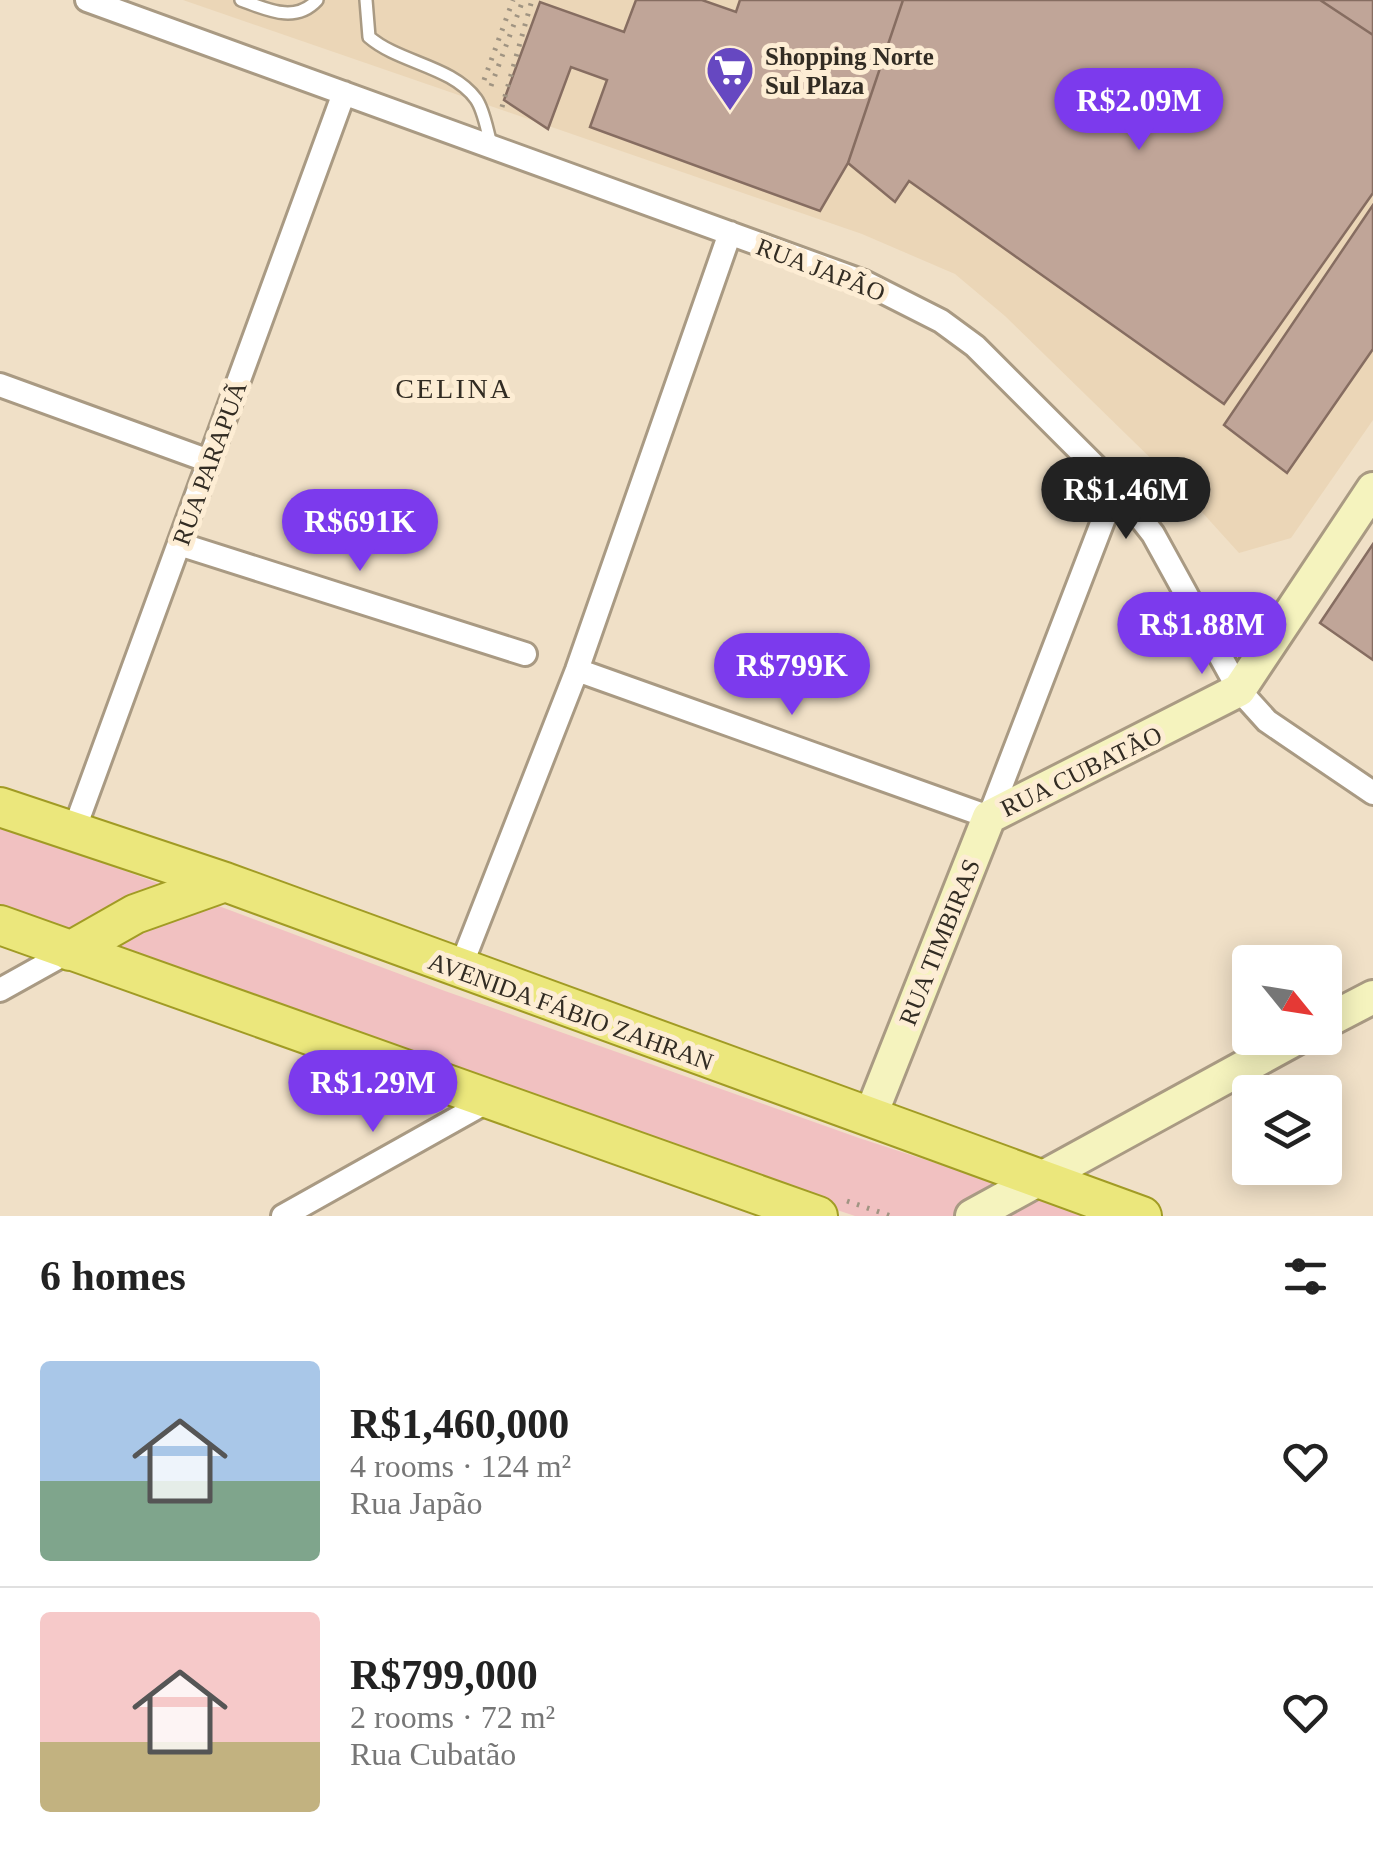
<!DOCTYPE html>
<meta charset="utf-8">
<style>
body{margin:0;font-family:"Times New Roman",serif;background:#f6f6f6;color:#222;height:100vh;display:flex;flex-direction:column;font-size:38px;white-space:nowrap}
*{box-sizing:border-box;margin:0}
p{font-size:32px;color:#767676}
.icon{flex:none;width:55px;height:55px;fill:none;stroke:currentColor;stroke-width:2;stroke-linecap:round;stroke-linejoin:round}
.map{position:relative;height:1216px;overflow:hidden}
.details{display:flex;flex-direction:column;background:#fff;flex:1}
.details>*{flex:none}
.needle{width:65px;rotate:120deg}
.tools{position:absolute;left:1232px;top:945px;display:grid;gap:20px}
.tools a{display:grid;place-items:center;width:110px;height:110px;border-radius:10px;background:#fff;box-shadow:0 5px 25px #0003;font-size:50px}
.price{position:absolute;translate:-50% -85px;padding:0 22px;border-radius:35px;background:#7c3aed;color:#fff;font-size:32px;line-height:65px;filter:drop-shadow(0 2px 5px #0008)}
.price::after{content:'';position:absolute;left:50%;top:60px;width:30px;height:22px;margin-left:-15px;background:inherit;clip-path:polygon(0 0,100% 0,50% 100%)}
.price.selected{background:#222;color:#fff}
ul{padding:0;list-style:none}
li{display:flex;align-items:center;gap:30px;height:250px;padding:0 40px}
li+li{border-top:2px solid #e0e0e0}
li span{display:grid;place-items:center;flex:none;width:280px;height:200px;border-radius:10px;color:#555}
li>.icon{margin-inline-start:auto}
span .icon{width:120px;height:120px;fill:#fffc;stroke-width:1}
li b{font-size:42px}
h2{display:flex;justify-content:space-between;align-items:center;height:120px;padding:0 40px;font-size:42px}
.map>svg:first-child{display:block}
.built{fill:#ebd6b7}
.green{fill:#f1c1c1}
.building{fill:#c0a598;stroke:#866d61;stroke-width:2.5}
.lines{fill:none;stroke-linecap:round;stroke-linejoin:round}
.service-casing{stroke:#a99a83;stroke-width:16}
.minor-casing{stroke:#a99a83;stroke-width:28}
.secondary-casing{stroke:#a99a83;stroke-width:38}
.primary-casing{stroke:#a19b24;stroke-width:42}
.path{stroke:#a09482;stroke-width:5;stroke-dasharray:2.5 8;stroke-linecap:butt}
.service{stroke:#fff;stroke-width:11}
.minor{stroke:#fff;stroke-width:22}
.secondary{stroke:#f5f3be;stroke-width:32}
.primary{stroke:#ebe77c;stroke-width:38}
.labels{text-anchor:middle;stroke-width:10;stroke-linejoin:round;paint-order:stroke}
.poi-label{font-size:25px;font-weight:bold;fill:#322c23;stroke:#fdedd4;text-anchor:start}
.street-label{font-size:25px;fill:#322c23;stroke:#fdedd4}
.neighbourhood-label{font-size:28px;letter-spacing:2.5px;fill:#322c23;stroke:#fdedd4}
</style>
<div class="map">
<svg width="1373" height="1216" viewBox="0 0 1373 1216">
<rect width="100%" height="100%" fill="#f0e0c7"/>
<!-- built -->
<path class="built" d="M 183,0 L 1373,0 L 1373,420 L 1291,538 L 1239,553 L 1172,479 L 1005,316 L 955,274 L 862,234 Z"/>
<!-- green -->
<path class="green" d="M 0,824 L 445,991 L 859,1138 L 1098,1216 L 855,1216 L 834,1209 L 0,908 Z"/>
<!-- building -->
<path class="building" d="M 636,0 L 702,0 L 736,12 L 740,0 L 903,0 L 848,163 L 820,211 L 590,127 L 607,80 L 571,67 L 548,129 L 504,100 L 540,2 L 624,32 Z
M 903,0 L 1320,0 L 1373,35 L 1373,193 L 1224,404 L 909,181 L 895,202 L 848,163 Z
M 1320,0 L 1373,0 L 1373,35 Z
M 1373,205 L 1373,349 L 1287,473 L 1224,425 Z
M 1373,544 L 1373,660 L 1320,623 Z"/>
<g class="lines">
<!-- service casing -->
<g class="service-casing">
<path id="service" d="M 241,0 C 266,9 295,24 317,0
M 366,0 L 369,37 C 399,63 452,66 476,99 C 484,110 487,131 491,144"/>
</g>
<!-- minor casing -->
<g class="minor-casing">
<path id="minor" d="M 87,0 L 864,282 L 941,321 L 975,346 L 1116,487 L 1153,534 L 1239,690 L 1267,721 L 1373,793
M 0,385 L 209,461
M 179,544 L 525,654
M 577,670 L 989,817 L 1116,487
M 73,833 L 344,93
M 459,971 L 577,670 L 730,233
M 0,990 L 70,951
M 283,1216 L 490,1100"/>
</g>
<!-- secondary casing -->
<g class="secondary-casing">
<path id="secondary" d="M 1325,1022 L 1373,997
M 870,1117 L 989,817 L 1239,690 L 1373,489
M 972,1216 L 1297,1038"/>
</g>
<!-- primary casing -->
<g class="primary-casing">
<path id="primary" d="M 0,807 L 225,882 L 1142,1216
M 0,925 L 818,1216
M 70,951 L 135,914 L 225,882"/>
</g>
<!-- path -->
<path class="path" d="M 484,80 L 513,0
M 491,86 L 523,0
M 502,107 L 532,0
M 847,1201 L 891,1216"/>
<!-- service -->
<use href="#service" class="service"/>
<!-- minor -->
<use href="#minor" class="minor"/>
<!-- secondary -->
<use href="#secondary" class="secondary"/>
<!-- primary -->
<use href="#primary" class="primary"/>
</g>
<!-- icons -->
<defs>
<g id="supermarket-pin" transform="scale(2.5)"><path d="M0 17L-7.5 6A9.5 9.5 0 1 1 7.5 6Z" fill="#6648c1" stroke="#fdedd4"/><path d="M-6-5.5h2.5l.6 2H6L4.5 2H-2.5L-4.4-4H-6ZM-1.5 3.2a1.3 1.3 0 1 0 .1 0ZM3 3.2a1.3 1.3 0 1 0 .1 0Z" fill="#fff"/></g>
</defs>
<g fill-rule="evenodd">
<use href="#supermarket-pin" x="730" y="70"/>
</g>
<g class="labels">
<!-- poi labels -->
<g class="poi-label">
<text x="765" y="65">Shopping Norte<tspan x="765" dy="29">Sul Plaza</tspan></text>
</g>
<!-- street labels -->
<g class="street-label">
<text transform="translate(821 269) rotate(21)" y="9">RUA JAPÃO</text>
<text transform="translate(209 463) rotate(-70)" y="9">RUA PARAPUÃ</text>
<text transform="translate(1081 771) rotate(-26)" y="9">RUA CUBATÃO</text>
<text transform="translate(939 942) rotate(-68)" y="9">RUA TIMBIRAS</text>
<text transform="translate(571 1011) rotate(20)" y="9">AVENIDA FÁBIO ZAHRAN</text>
</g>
<!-- neighbourhood labels -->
<g class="neighbourhood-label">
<text x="454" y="398">CELINA</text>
</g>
</g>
</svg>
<div class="tools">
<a><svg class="needle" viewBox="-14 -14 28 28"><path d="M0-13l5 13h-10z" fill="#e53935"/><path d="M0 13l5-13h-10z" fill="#767676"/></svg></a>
<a><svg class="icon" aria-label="layers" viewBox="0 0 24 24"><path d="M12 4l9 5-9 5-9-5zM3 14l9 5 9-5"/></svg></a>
</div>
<b class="price" style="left:1139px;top:153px">R$2.09M</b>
<b class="price selected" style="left:1126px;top:542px">R$1.46M</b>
<b class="price" style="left:360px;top:574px">R$691K</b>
<b class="price" style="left:1202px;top:677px">R$1.88M</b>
<b class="price" style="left:792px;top:718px">R$799K</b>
<b class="price" style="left:373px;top:1135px">R$1.29M</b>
</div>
<section class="details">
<h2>6 homes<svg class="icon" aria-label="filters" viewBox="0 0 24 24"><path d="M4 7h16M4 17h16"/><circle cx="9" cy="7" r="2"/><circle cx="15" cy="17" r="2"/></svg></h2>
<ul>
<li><span style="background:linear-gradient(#a9c7e8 60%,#7fa58c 0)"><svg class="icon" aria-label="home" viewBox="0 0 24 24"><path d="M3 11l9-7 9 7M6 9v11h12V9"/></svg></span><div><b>R$1,460,000</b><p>4 rooms · 124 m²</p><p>Rua Japão</p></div><svg class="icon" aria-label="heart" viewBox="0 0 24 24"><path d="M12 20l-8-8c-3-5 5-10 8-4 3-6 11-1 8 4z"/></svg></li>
<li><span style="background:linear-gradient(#f6c9c9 65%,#c2b280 0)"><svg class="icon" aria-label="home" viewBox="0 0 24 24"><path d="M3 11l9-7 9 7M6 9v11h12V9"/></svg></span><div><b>R$799,000</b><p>2 rooms · 72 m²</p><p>Rua Cubatão</p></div><svg class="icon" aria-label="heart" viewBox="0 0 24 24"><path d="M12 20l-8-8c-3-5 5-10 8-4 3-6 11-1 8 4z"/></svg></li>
</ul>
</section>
